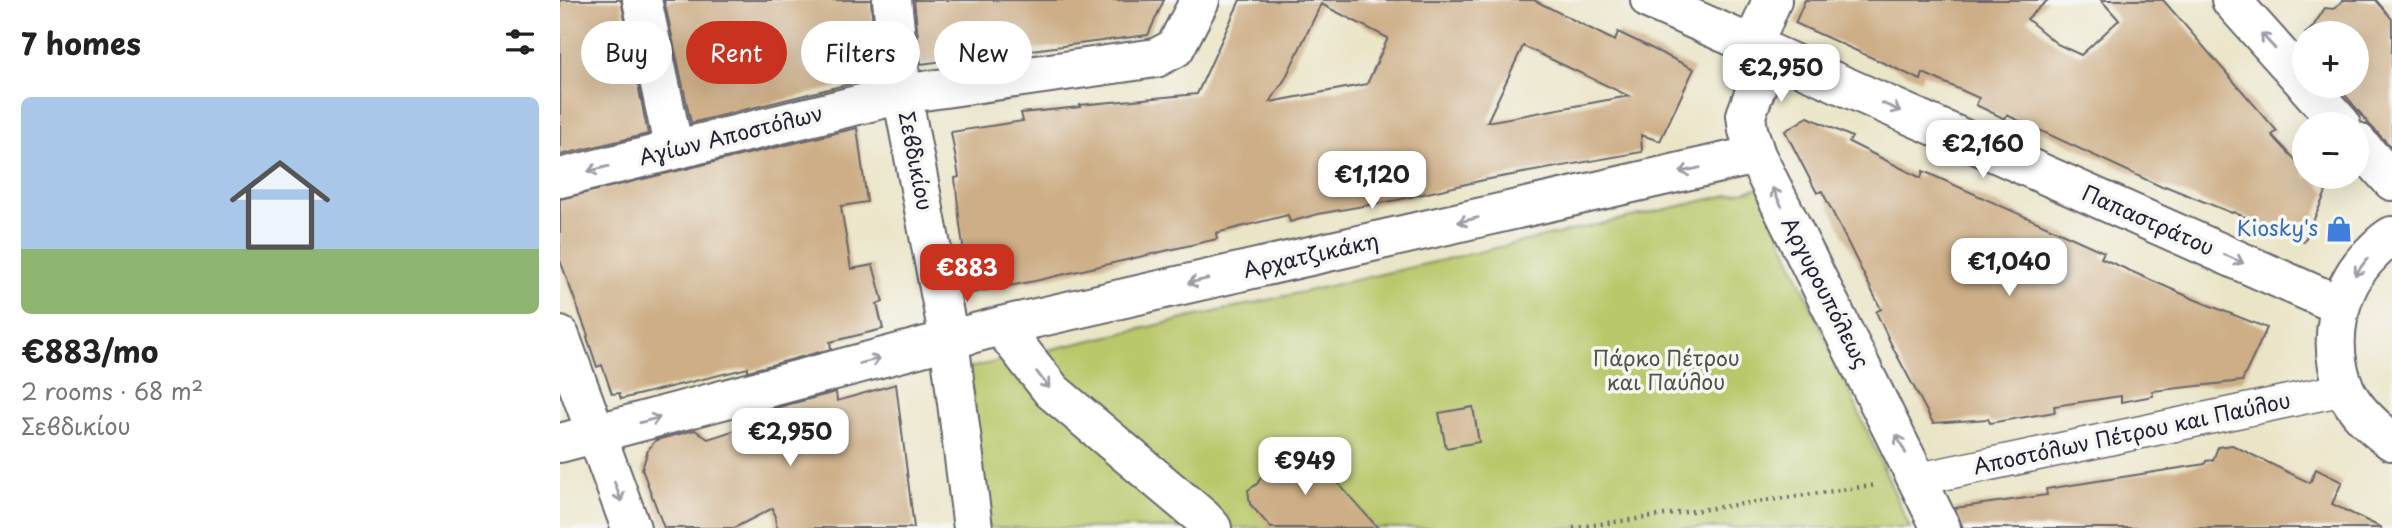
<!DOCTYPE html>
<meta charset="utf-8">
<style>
body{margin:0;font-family:"Playpen Sans",sans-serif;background:#f2f2f2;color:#222;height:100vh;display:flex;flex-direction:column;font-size:26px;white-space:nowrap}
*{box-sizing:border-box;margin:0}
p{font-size:23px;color:#767676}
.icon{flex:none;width:38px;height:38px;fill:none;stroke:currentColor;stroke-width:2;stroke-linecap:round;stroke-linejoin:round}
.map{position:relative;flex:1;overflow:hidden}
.details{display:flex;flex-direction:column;background:#fff;width:560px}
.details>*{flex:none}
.banner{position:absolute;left:21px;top:21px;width:665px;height:63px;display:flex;gap:14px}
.controls{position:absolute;left:1732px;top:21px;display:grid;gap:14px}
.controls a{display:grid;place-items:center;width:77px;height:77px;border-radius:50%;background:#fff;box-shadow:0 7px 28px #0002;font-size:35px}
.price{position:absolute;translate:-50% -60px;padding:0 16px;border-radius:14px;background:#fff;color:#222;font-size:23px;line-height:46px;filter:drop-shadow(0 2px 4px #0008)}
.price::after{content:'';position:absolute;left:50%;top:42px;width:21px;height:16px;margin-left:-10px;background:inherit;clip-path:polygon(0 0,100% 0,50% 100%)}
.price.active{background:#c8321e;color:#fff}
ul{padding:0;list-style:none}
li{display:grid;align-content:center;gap:14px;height:371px;padding:0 21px}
li span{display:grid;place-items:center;height:217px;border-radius:10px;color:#555}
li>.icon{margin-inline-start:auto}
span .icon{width:126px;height:126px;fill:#fffc;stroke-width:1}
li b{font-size:30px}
h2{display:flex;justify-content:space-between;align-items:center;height:84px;padding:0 21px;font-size:30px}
.chip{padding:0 24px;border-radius:32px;background:#fff;box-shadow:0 7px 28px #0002;font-size:24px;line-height:63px}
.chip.active{background:#c8321e;color:#fff}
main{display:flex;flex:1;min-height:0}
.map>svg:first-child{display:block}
.green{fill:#b9c86b;stroke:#6e7553;stroke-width:2}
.building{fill:#cdae86;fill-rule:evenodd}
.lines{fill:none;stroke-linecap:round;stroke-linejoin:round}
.pedestrian-casing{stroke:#68666c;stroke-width:35}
.minor-casing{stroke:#68666c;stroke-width:42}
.tertiary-casing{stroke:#68666c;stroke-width:42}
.path{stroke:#68666c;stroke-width:4.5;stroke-dasharray:2 5;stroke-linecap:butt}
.pedestrian{stroke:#fff;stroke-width:32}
.minor{stroke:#fff;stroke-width:38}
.tertiary{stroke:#fff;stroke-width:38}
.oneway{stroke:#9c9ca7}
.labels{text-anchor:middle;stroke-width:7;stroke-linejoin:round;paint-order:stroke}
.street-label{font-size:21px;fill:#22223b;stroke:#f6f6f2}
.shop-label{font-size:21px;fill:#366cbe;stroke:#f6f6f2;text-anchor:end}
.park-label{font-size:21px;fill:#4f5449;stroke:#f6f6f2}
</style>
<main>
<section class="details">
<h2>7 homes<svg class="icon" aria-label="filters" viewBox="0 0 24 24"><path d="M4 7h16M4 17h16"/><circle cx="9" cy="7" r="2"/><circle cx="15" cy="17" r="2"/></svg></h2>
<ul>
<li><span style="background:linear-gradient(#a9c7e8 70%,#8fb573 0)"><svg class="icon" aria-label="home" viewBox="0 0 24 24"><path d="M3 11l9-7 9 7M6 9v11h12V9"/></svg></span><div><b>€883/mo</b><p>2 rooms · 68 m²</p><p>Σεβδικίου</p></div></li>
</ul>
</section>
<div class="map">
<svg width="1832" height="528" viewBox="0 0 1832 528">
<rect width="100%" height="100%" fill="#f6f6f2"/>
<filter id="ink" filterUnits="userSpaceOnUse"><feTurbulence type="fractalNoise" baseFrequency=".0143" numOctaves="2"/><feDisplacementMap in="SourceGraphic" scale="14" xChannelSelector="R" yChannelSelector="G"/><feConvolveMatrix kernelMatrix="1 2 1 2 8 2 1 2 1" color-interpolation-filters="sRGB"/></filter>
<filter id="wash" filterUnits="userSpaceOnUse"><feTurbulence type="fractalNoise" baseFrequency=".00686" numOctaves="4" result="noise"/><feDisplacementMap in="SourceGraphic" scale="28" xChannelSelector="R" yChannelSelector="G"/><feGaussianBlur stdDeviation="1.57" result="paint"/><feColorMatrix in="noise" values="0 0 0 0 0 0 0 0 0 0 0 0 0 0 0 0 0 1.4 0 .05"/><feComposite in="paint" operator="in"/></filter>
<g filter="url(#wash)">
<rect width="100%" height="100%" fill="#ebe5c7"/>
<!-- green -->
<path class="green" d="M 1199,188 L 1350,528 L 428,528 L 409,368 Z"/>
<g id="blocks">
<!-- building -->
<path class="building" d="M 0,0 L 61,0 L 88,134 L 0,155 Z
M 104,0 L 311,0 L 317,77 L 131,123 Z
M 354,0 L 604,0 L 588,35 L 361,64 Z
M 680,0 L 974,0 L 1055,41 L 1058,32 L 1134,69 L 1100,141 L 1081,135 L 1082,152 L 924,180 L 837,200 L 758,214 L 730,222 L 728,215 L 656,233 L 657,239 L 475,281 L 410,293 L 400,225 L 395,178 L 399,177 L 391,132 L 463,121 L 461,113 L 520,107 L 520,105 L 637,94 ZM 761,4 L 828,38 L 807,84 L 710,102 L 725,79 ZM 963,46 L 1069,96 L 927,122 Z
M 1245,0 L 1488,0 L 1467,19 L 1497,44 L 1521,55 L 1559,20 L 1541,0 L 1603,0 L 1717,131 L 1712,135 L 1745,170 L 1745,177 L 1752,177 L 1766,192 L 1744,242 L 1673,212 L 1672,213 L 1605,186 L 1604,188 L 1447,115 L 1445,119 L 1416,105 L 1419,98 L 1363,73 L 1361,80 L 1235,23 Z
M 1784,0 L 1816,0 L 1832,19 L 1832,148 L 1809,124 L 1778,86 L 1797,86 L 1797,33 L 1746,33 L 1752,28 L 1765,8 L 1773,9 Z
M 1248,117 L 1292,137 L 1289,142 L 1361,178 L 1363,171 L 1544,252 L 1541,258 L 1636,300 L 1707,328 L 1682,381 L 1592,391 L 1593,396 L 1561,402 L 1561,396 L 1494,406 L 1495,412 L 1430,423 L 1428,419 L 1373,423 L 1333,348 L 1316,312 L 1321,309 L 1262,191 L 1257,193 L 1225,131 Z
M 297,128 L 307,202 L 281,206 L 291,269 L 313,265 L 323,302 L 317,304 L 323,329 L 270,342 L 271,349 L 188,371 L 188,368 L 61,399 L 59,393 L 52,394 L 42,365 L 37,367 L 27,337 L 28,336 L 0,260 L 0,199 Z
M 336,384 L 354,528 L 217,528 L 213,508 L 174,528 L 104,528 L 82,469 L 88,450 L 96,440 L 135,430 L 148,439 L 185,427 L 185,416 L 276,392 L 277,401 Z
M 913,407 L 919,442 L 886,448 L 879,413 Z
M 1672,445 L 1750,483 L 1756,469 L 1782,482 L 1772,504 L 1822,528 L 1403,528 L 1395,508 L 1487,495 L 1486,489 L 1645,464 L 1646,461 L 1653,460 L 1658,447 Z
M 735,449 L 751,453 L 818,528 L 711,528 L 690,504 L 688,490 L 697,484 L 707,467 L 723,461 Z"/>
</g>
</g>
<g filter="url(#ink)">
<use href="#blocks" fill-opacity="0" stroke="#68666c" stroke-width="2"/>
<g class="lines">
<!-- pedestrian casing -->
<g class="pedestrian-casing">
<path id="pedestrian" d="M 1359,479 L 1785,389"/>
</g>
<!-- minor casing -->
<g class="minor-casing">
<path id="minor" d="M 82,0 L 114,150
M 332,0 L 342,94 L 389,340 L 413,528
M 1193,46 L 1212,0
M 1209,53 L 1186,115 L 1188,130 L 1196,155 L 1381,528
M 0,178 L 342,94 L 596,58 L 615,48 L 640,0
M 441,326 L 492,391 L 643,518 L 652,528
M 0,336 L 71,528
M 0,443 L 441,326 L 1196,155"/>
</g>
<!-- tertiary casing -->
<g class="tertiary-casing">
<path id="tertiary" d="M 1090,0 L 1779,305
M 1671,0 L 1745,83
M 1747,86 L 1781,124
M 1797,142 L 1832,181
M 1832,236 C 1824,240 1818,247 1812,253 C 1777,287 1766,344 1785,389 C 1795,411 1813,427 1832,441"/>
</g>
<!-- path -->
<path class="path" d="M 1013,528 L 1316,485"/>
<!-- pedestrian -->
<use href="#pedestrian" class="pedestrian"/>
<!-- minor -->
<use href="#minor" class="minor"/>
<!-- tertiary -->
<use href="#tertiary" class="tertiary"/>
</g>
<!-- one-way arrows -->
<defs><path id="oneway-shaft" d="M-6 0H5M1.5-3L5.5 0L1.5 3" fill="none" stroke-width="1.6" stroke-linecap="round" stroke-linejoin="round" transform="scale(1.75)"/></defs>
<g class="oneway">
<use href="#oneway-shaft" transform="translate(1708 41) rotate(-132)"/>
<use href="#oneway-shaft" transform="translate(1331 107) rotate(24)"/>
<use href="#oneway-shaft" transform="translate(38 169) rotate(166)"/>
<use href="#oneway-shaft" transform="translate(1130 170) rotate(167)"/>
<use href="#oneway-shaft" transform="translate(1217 197) rotate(-117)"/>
<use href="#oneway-shaft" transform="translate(908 220) rotate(167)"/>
<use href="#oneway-shaft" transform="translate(1674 259) rotate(24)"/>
<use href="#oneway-shaft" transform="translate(1801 267) rotate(127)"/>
<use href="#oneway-shaft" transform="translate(638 281) rotate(167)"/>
<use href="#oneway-shaft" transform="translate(310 361) rotate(-15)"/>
<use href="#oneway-shaft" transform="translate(483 380) rotate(52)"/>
<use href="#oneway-shaft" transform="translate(90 420) rotate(-15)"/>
<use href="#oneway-shaft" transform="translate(1341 444) rotate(-117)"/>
<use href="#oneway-shaft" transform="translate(58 492) rotate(70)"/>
</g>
</g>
<!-- icons -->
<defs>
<g id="shop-bare" transform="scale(2.1)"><path d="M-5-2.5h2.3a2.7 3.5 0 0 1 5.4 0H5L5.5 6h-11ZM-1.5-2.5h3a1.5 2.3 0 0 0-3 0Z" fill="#3f7fe0" stroke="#f6f6f2" stroke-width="2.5" paint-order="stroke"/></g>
</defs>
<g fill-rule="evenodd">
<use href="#shop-bare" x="1779" y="229"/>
</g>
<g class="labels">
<!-- street labels -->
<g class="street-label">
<text transform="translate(171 136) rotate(-14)" y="7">Αγίων Αποστόλων</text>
<text transform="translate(355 161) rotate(79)" y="7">Σεβδικίου</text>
<text transform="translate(1588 221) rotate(24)" y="7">Παπαστράτου</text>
<text transform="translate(751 256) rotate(-13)" y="7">Αρχατζικάκη</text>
<text transform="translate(1265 293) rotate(63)" y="7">Αργυρουπόλεως</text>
<text transform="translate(1572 434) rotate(-12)" y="7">Αποστόλων Πέτρου και Παύλου</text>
</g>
<!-- shop labels -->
<g class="shop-label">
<text x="1758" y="236">Kiosky's</text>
</g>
<!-- park labels -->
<g class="park-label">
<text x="1106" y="366">Πάρκο Πέτρου<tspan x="1106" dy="24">και Παύλου</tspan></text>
</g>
</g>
</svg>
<div class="controls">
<a>+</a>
<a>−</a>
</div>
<b class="price" style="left:1221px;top:104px">€2,950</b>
<b class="price" style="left:1423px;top:180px">€2,160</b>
<b class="price" style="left:812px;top:211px">€1,120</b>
<b class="price" style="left:1449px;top:298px">€1,040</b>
<b class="price active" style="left:407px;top:304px">€883</b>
<b class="price" style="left:230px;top:468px">€2,950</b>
<b class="price" style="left:745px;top:497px">€949</b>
<div class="banner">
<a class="chip">Buy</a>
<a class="chip active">Rent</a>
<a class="chip">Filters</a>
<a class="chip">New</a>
</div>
</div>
</main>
